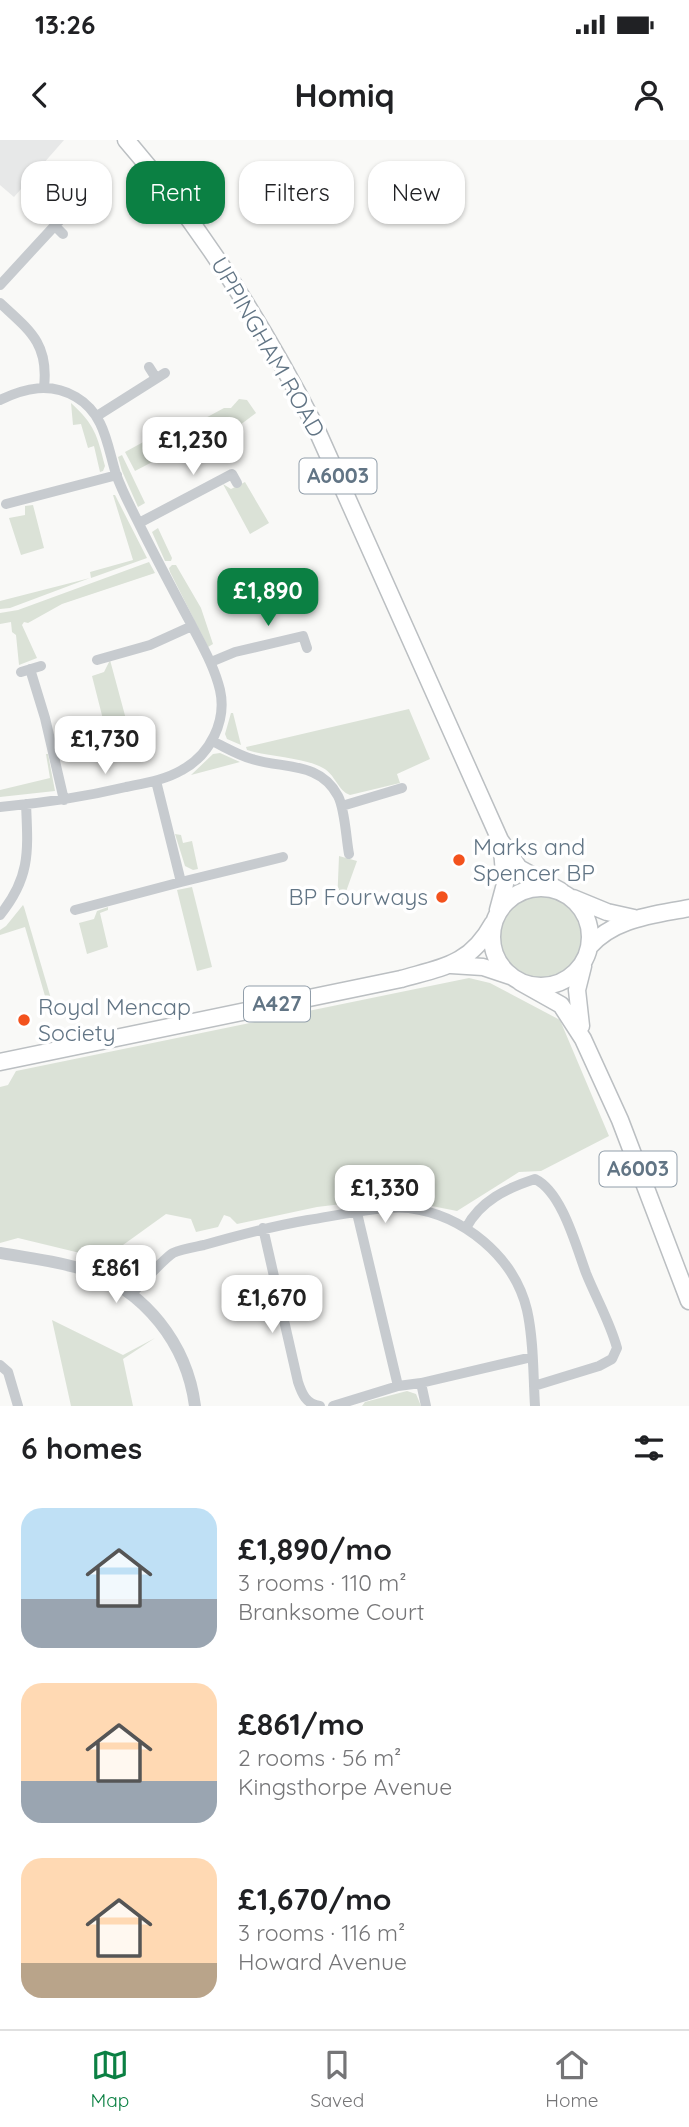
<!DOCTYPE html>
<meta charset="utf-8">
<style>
body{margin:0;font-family:Quicksand,sans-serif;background:#f2f2f2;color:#202124;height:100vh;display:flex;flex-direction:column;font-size:26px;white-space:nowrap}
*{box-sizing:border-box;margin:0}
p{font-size:23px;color:#757577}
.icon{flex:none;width:38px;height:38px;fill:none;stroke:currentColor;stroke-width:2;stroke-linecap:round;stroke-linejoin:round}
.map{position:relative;height:1266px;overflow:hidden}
.details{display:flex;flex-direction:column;background:#fff;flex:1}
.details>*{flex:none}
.banner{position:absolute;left:21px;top:21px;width:648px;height:63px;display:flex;gap:14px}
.price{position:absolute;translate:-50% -60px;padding:0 16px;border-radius:14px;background:#fff;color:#222;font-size:23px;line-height:46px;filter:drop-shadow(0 2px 4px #0008)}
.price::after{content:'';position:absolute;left:50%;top:42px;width:21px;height:16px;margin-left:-10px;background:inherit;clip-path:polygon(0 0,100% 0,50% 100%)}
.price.on{background:#0b8043;color:#fff}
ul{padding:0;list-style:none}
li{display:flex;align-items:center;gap:21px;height:175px;padding:0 21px}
li span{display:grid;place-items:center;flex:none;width:196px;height:140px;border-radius:21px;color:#555}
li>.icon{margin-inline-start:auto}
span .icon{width:84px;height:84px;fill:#fffc;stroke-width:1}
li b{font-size:30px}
h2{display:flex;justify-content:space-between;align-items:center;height:84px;padding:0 21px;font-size:30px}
.pill{padding:0 24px;border-radius:21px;background:#fff;box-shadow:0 2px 5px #0004;font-size:24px;line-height:63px}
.pill.on{background:#0b8043;color:#fff}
.status{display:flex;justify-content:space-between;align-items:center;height:49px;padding:0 35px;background:#fff;direction:ltr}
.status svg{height:19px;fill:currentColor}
header{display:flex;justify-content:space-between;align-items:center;height:91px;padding:0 21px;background:#fff;font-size:32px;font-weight:700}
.menu{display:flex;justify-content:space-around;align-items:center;height:98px;border-top:2px solid #e0e0e0;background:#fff;font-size:19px;color:#757577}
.menu a{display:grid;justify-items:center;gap:4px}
.menu .on{color:#0b8043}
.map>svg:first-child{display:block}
.built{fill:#e7e8e8}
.green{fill:#dbe2d7}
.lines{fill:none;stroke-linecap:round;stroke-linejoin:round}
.trunk-casing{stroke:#bbbfc2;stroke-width:19}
.minor{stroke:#c7cbcf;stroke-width:10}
.tertiary{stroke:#c7cbcf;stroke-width:12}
.trunk{stroke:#fff;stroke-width:16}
.poi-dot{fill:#f3521d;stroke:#fff;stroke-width:2.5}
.labels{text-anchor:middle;stroke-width:7;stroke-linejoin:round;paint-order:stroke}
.shield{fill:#fff;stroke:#919eaa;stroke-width:2}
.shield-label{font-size:21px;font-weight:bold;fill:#627585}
.street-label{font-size:23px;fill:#627585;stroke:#fff}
.poi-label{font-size:23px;fill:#627585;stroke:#fff;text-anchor:start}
</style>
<div class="status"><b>13:26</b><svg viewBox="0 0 49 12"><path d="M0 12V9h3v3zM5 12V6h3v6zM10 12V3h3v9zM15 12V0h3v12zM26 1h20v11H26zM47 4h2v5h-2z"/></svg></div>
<header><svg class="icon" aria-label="back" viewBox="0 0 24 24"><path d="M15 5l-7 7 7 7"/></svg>Homiq<svg class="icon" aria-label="person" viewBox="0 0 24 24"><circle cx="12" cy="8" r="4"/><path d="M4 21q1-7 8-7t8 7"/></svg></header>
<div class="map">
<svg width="689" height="1266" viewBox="0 0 689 1266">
<rect width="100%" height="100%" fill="#f9f9f7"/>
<!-- built -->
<path class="built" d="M 0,0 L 64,0 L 14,57 L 0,45 Z"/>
<!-- green -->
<path class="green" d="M 239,259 L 247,260 L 256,273 L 232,291 L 228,286 L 196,299 L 135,331 L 125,312 L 158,294 L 163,301 L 224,268 L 231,268 Z
M 71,263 C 95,285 97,295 105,326 L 103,331 L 100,332 L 94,306 L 88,308 L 81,284 L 73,285 Z
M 122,315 L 145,363 L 138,367 L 122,331 L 118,317 Z
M 245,342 L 269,383 L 250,394 L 223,344 L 231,349 Z
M 113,355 L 115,355 L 147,418 L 91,438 L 90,432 L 133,420 Z
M 33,365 L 44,408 L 21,415 L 9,378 L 25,375 L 25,366 Z
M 158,388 L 172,418 L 171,421 L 165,421 L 152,392 Z
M 149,422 L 155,433 L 62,464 L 28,483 L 24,482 L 22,485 L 37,518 L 19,525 L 16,495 L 12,492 L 11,482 L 0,484 L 0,473 L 18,470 Z
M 172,425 L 176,425 L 201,468 L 213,504 L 208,507 L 170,432 L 169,428 Z
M 294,431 C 285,448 257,462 236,461 L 274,436 Z
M 90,438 L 10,468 L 0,469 L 0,461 Z
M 110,520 L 130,594 L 108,599 L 92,536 L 104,532 Z
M 409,569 L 430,619 L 397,634 L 400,643 L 350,655 C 338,651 335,634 323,628 C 304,617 269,617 247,610 L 246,607 Z
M 231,573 L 233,573 L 241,605 L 227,599 L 225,594 Z
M 220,613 L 240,622 L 191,635 L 213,614 Z
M 46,614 L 48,614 L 55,651 L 0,657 L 0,650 L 50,638 Z
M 175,694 L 181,695 L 183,703 L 192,701 L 198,729 L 193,730 L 185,726 Z
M 339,716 L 357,721 L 343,760 L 337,765 Z
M 192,747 L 212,827 L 197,831 L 177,750 Z
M499 797a42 42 0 1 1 84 0a42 42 0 1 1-84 0Z
M 23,765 L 24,767 L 52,862 L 47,863 L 25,787 L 0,795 L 0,790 L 6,786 Z
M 108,767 L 108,770 L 100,773 L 108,807 L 87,814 L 79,783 L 94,779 L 97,771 Z
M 469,838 L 490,843 L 560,880 L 609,996 L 541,1031 L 519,1032 L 457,1071 L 391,1058 L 317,1067 L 237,1084 L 230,1077 L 224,1075 L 218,1087 L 196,1092 L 191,1079 L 166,1074 L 98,1123 L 80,1113 L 18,1098 L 0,1103 L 0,947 L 8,945 L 16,931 Z
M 52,1180 L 123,1215 L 155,1198 L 123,1219 L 133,1266 L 71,1266 Z
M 407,1251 L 416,1254 L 421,1266 L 362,1266 L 365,1262 Z"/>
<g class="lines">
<!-- trunk casing -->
<g class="trunk-casing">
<path id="trunk" d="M 126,0 C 202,87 262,183 315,286 L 500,700 L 519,728 L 561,751
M492 797a49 49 0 1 1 98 0a49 49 0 1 1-98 0Z
M 573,758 L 607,772 L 634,778
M 498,770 L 505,744 L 502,710
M 589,807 C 614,778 654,775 689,768
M 451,825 L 483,827 L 510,836
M 520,842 L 561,865 L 583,899 L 620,980 L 689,1161
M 581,886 L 577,850 L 583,826
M 0,922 L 401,839 C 443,827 470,825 493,783"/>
</g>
<!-- minor -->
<path class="minor" d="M 55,86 L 63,94
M 0,145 L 60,80
M 0,163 C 29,190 49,203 44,247
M 149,227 L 156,238
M 0,260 C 25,248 50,242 76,257 C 105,274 107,305 116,334 C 123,354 134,373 143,392 C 158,422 174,452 190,482 C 201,504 214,525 220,550 C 227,581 210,615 182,630 C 165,640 145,643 126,647 C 84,657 43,663 0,667
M 97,276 L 165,233
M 6,364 L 117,335
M 139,383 L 232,334 L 237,343
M 97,520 L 150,505 L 192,486
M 211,522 L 235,512 L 303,496 L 307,508
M 30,529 L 45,578 L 64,660
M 21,532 L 41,526
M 212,601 C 225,607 238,615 252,619 C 283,629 320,621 338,656 C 345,669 346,698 349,714
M 342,666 L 402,648
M 181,742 L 283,717
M 75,770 L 181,742 L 156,641
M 0,775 C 31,737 28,710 26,664
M 357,1073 L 398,1246
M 263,1088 L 298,1242 C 302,1254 306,1264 320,1266
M 466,1088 C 480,1061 507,1048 535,1039 C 562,1052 576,1106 586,1133 C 596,1158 610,1182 617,1208 L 612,1219 L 599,1226 L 534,1246
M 131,1154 C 142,1144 162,1120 173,1113 C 182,1109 195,1107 204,1105 C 239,1095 273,1086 308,1080 C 335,1076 383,1065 409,1068 C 463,1075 514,1116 527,1170 C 534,1201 533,1235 535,1266
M 0,1225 L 8,1232 L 18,1266
M 421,1243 L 426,1266
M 333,1266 L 398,1246 L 421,1243 L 532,1217"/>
<!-- tertiary -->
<path class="tertiary" d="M 0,1113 C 28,1118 58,1121 85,1130 C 145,1150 187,1204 195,1266"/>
<!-- trunk -->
<use href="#trunk" class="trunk"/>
</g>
<!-- markers -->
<g class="poi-dot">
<circle cx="459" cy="720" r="7"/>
<circle cx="442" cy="757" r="7"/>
<circle cx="24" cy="880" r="7"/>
</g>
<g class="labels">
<!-- shield labels -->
<g class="shield">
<rect x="299.5" y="318.5" width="77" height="35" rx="5"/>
<rect x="244" y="846.5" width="66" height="35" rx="5"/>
<rect x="599.5" y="1011.5" width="77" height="35" rx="5"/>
</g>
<g class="shield-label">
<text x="338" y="343">A6003</text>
<text x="277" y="871">A427</text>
<text x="638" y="1036">A6003</text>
</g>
<!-- street labels -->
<g class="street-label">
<text transform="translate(268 207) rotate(60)" y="8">UPPINGHAM ROAD</text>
</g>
<!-- poi labels -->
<g class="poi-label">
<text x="473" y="715">Marks and<tspan x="473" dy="26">Spencer BP</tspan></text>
<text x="428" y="765" text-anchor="end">BP Fourways</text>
<text x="38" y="875">Royal Mencap<tspan x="38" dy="26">Society</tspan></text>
</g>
</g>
</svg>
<b class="price" style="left:193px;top:337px">£1,230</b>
<b class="price on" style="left:268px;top:488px">£1,890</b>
<b class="price" style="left:105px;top:636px">£1,730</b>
<b class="price" style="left:385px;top:1085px">£1,330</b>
<b class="price" style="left:116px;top:1165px">£861</b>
<b class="price" style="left:272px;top:1195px">£1,670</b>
<div class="banner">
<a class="pill">Buy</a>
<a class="pill on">Rent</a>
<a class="pill">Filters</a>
<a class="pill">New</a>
</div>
</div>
<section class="details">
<h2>6 homes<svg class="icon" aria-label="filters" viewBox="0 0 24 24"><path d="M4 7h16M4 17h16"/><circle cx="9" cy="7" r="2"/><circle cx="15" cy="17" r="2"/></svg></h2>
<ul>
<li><span style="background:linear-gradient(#bfe0f5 65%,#9aa5b1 0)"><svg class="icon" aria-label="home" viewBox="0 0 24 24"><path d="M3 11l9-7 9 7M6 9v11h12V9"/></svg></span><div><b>£1,890/mo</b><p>3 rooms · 110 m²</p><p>Branksome Court</p></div></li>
<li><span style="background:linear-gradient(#ffd9b3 70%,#9aa5b1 0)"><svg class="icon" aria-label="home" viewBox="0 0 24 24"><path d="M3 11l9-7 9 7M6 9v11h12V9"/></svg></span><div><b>£861/mo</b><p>2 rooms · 56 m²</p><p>Kingsthorpe Avenue</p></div></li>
<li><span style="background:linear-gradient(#ffd9b3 75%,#b9a48a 0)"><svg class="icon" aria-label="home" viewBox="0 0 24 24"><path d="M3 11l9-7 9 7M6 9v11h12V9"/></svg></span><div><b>£1,670/mo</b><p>3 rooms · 116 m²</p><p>Howard Avenue</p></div></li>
</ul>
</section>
<nav class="menu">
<a class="on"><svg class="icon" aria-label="map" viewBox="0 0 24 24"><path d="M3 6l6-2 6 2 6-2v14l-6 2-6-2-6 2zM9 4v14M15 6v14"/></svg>Map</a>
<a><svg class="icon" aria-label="saved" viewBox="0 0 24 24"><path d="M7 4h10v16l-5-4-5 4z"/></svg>Saved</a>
<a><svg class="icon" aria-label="home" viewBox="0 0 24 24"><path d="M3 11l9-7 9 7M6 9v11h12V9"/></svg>Home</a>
</nav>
